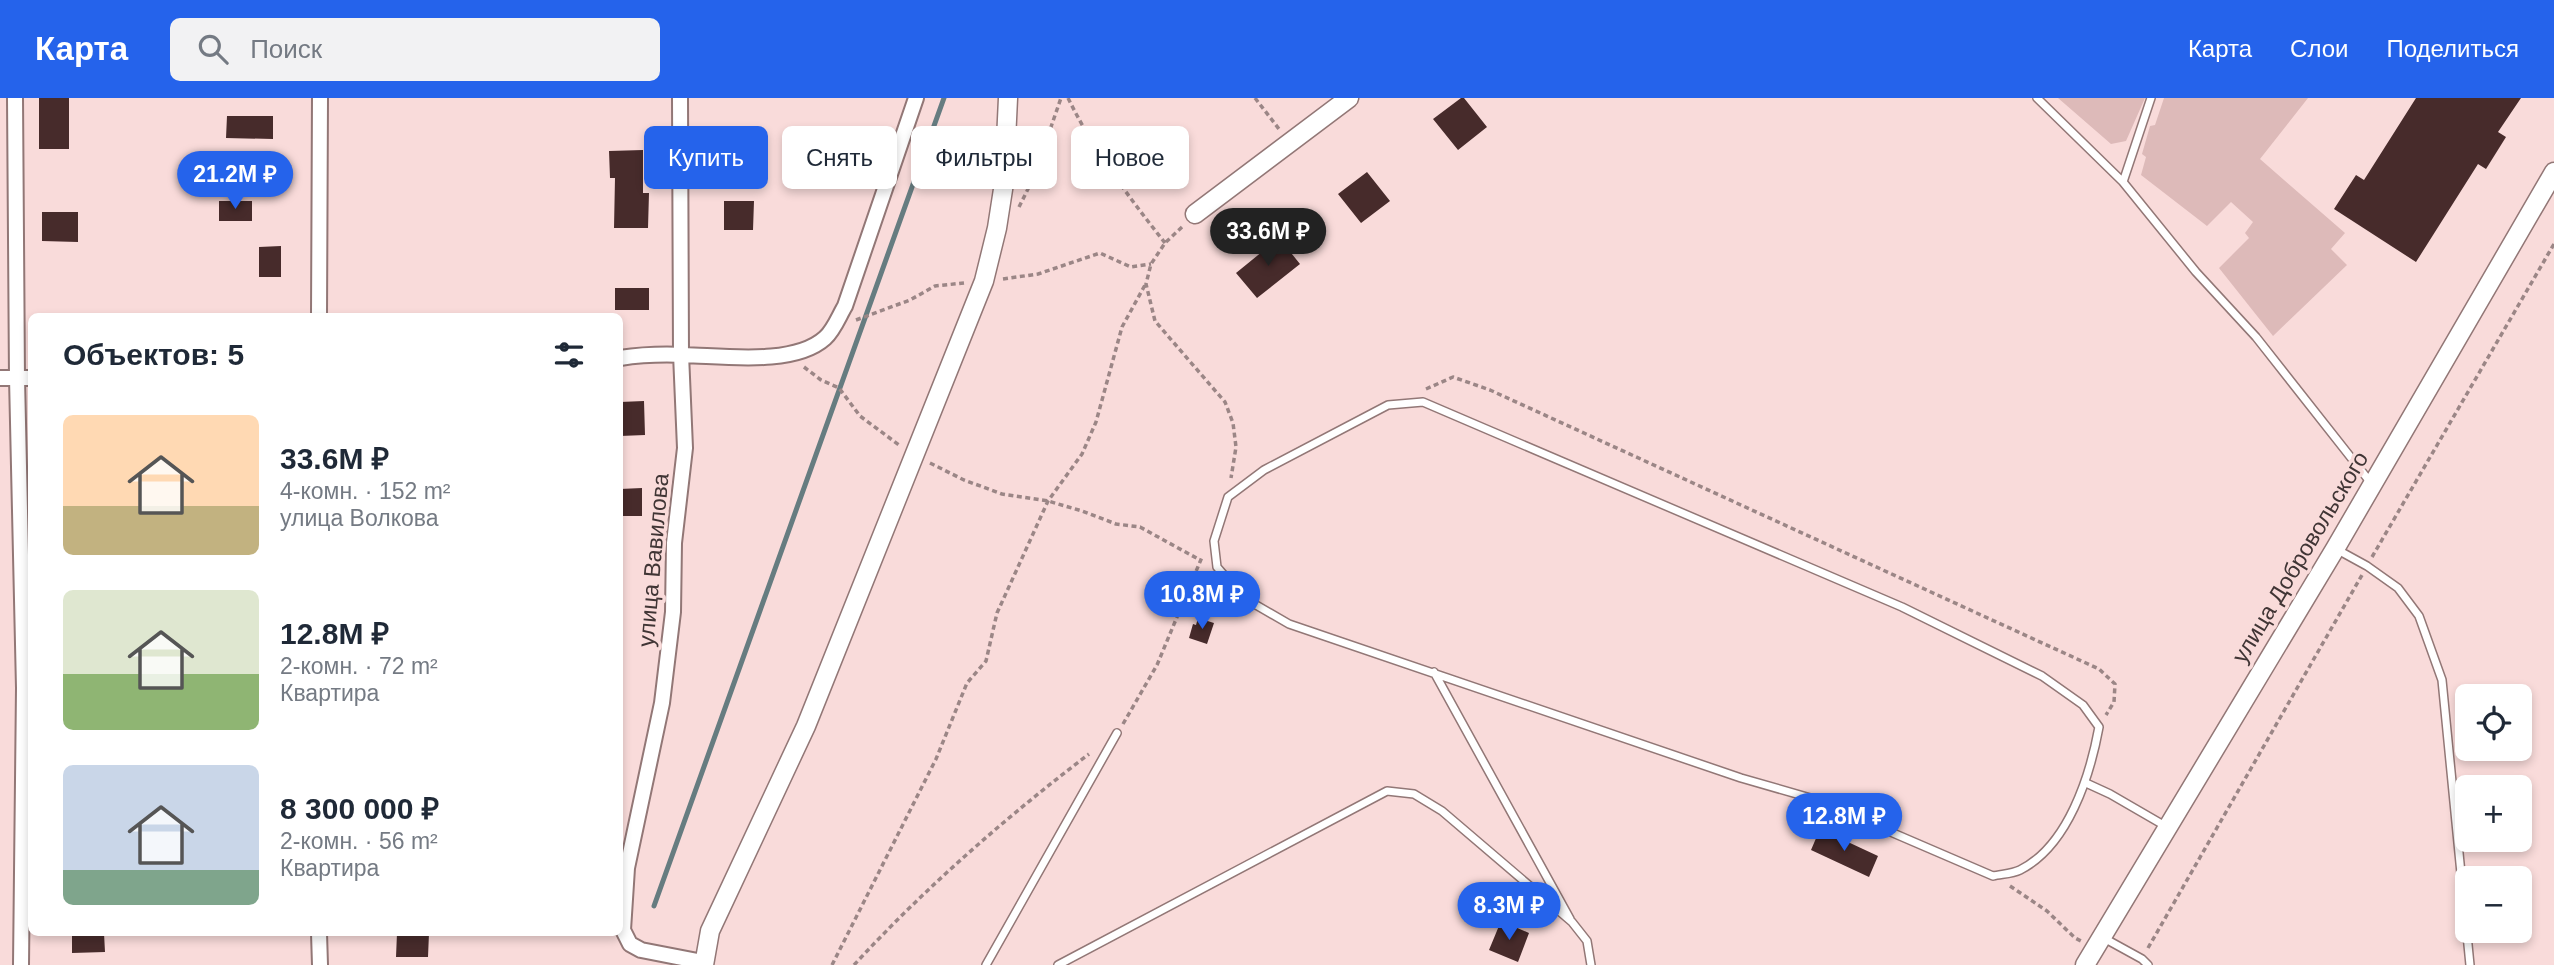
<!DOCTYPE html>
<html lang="ru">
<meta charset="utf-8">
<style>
body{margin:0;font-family:Helvetica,sans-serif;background:#f2f2f3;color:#1f2937;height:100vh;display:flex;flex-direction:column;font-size:26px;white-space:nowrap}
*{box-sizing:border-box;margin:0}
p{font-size:23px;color:#747a83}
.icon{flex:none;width:38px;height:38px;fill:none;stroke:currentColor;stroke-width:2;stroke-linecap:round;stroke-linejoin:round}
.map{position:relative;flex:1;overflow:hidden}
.side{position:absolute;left:28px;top:215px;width:595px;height:623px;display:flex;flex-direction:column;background:#fff;border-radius:10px;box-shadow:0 4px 10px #0003}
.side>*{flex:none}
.top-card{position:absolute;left:644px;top:28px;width:665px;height:63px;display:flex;gap:14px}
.tools{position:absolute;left:2455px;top:586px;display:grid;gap:14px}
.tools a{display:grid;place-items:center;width:77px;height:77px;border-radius:10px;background:#fff;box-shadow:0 4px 10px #0003;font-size:35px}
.price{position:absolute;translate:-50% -60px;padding:0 16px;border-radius:24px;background:#2563eb;color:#fff;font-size:23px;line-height:46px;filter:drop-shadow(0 2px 4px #0008)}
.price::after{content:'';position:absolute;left:50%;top:42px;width:21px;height:16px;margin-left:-10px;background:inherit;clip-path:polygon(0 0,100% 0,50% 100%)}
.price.current{background:#222;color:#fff}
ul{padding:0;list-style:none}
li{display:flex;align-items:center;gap:21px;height:175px;padding:0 35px}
li span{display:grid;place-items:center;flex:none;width:196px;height:140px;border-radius:10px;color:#555}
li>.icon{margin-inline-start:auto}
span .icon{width:84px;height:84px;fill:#fffc;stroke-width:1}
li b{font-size:30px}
h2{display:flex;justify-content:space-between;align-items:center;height:84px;padding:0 35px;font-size:30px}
.chip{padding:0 24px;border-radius:10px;background:#fff;box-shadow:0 4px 10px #0003;font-size:24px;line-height:63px}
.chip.current{background:#2563eb;color:#fff}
header{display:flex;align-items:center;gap:42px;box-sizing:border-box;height:98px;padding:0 35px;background:#2563eb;color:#fff}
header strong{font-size:33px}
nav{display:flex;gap:38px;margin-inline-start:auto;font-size:24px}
.search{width:490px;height:63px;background:#f2f2f3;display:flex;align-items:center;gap:18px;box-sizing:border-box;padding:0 24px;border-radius:10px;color:#747a83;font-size:26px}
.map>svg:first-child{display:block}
.green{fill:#ddbab9}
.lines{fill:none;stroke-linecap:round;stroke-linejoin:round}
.stream{stroke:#667c80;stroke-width:5}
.building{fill:#472b2b}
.service-casing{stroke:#927776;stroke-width:10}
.minor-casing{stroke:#927776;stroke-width:18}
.tertiary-casing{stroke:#927776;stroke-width:21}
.path{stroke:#9b8686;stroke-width:3.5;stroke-dasharray:5 3.5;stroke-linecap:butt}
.service{stroke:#fff;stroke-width:7}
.minor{stroke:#fff;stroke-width:14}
.tertiary{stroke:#fff;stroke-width:18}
.labels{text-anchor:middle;stroke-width:7;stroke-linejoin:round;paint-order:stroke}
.street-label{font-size:23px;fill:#403535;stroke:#f9dbda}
</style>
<header>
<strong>Карта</strong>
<div class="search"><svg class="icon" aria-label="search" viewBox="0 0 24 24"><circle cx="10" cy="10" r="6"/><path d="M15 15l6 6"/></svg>Поиск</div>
<nav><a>Карта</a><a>Слои</a><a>Поделиться</a></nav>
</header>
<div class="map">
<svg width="2554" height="867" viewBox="0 0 2554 867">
<rect width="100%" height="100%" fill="#f9dbda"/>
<!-- green -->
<path class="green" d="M 2058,0 L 2145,0 L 2126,43 L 2111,46 Z
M 2164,0 L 2308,0 L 2260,61 L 2345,135 L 2331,151 L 2347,167 L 2273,238 L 2219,170 L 2249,140 L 2245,135 L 2253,124 L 2231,104 L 2207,128 L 2141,77 L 2146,59 L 2142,56 L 2150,28 L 2155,27 Z"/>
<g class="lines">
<!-- stream -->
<path class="stream" d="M 654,808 L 944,0"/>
</g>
<!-- building -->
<path class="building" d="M 39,0 L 69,0 L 69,51 L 39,51 Z
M 1461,0 L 1464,0 L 1487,29 L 1458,52 L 1433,21 Z
M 2416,0 L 2521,0 L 2498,34 L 2506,39 L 2486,71 L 2478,66 L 2416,164 L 2334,111 L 2356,77 L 2364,82 Z
M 227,18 L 273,18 L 273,41 L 226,40 Z
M 725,37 L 754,37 L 754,63 L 725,63 Z
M 643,52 L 643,95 L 649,95 L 648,130 L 614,130 L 615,80 L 610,80 L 609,53 Z
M 1367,74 L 1390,103 L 1361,125 L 1338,96 Z
M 219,103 L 252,103 L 252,123 L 219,123 Z
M 724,103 L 754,103 L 753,132 L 724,132 Z
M 42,114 L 78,114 L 78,144 L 42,143 Z
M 1279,140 L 1300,166 L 1257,200 L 1236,175 Z
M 281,148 L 281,179 L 259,179 L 259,149 Z
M 615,190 L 649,190 L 649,212 L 615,212 Z
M 644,303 L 645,337 L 620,338 L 620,304 Z
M 642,390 L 642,418 L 620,418 L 620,391 Z
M 1198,520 L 1214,525 L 1207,546 L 1189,540 L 1193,526 L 1196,527 Z
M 1820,731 L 1878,758 L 1869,779 L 1811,752 Z
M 1501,823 L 1529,835 L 1518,864 L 1489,852 Z
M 72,835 L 104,835 L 105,854 L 72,855 Z
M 397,835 L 429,835 L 428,859 L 396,859 Z"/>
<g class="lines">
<!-- service casing -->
<g class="service-casing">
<path id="service" d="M 2037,0 L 2123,84
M 2151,0 L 2123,84 L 2196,174 L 2256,239 L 2371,385
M 1423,304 L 1902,509 L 2042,578 L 2083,607 L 2099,629 C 2090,678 2068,748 2020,772 C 2012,776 2001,776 1993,778 L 1814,701 L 1741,680 L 1289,526 L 1244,500 L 1217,469 L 1214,443 L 1228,399 L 1264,372 L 1388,307 Z
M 2336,451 L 2367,468 L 2398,490 L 2419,518 L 2442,582 L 2470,867
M 1434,574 L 1570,821
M 2086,685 L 2110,696 L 2167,729
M 2102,839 L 2142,861 L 2148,867
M 986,867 L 1117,635
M 1058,867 L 1387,693 L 1414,696 L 1442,713 L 1572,824 L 1587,843 L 1591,867"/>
</g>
<!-- minor casing -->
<g class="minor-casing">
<path id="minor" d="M 15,0 L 17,280 L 24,590 L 21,867
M 680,0 L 681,256 L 685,350 L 674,445 L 673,514 L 662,605 L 627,770 L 623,832 L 630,846 L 641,852 L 703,864
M 319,219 L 320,0
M 620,260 C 640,257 663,256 684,257 C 724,258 794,268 825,240 C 834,232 839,218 845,208 L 916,0
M 0,280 L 32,280
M 319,835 L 320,867"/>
</g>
<!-- tertiary casing -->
<g class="tertiary-casing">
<path id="tertiary" d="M 1195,116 L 1349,0
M 704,867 L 710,833 L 806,628 L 984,183 L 997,130 L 1004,85 L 1008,0
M 2085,867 L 2335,451 L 2554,74"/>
</g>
<!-- path -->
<path class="path" d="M 1068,0 C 1094,53 1128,98 1165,145
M 1255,0 L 1279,31
M 1019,109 L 1033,81 L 1061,0
M 1182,129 L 1165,145 L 1151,166 L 1146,186 L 1155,223 L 1225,304 L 1233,325 L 1236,349 L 1231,380
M 1003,181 L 1038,176 L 1100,155 L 1131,169 L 1151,166
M 856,222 L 910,202 L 935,188 L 964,185
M 804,269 L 821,282 L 839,290 L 860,318 L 899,347
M 1426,291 L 1453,279 L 1490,292 L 2099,571 L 2115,586 L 2114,604 L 2106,617
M 930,365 L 964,382 L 1002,396 L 1048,403 L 1082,413 L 1116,426 L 1140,429 L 1200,462
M 2372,459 L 2554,146
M 1123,626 L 1157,567 L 1202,459
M 2010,788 L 2047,813 L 2075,840 L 2081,843
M 2148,850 L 2362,477
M 832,867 L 936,661 L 967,585 L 986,563 L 997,515 L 1048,403 L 1082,356 L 1096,324 L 1122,229 L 1145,187
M 854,867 C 925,790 1005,720 1089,656"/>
<!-- service -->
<use href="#service" class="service"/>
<!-- minor -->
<use href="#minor" class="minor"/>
<!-- tertiary -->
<use href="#tertiary" class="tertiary"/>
</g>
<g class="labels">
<!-- street labels -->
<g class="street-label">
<text transform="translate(2300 459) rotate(-59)" y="8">улица Добровольского</text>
<text transform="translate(653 462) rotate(-85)" y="8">улица Вавилова</text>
</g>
</g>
</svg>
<div class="tools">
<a><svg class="icon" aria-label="locate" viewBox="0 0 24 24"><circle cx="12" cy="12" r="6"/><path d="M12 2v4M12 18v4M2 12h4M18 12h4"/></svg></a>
<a>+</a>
<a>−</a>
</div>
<b class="price" style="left:235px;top:113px">21.2M ₽</b>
<b class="price current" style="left:1268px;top:170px">33.6M ₽</b>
<b class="price" style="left:1202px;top:533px">10.8M ₽</b>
<b class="price" style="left:1844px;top:755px">12.8M ₽</b>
<b class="price" style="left:1509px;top:844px">8.3M ₽</b>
<div class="top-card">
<a class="chip current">Купить</a>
<a class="chip">Снять</a>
<a class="chip">Фильтры</a>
<a class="chip">Новое</a>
</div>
<section class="side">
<h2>Объектов: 5<svg class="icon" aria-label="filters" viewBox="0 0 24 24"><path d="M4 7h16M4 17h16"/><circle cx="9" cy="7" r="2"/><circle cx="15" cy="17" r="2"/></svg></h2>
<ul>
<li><span style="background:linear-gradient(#ffd9b3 65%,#c2b280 0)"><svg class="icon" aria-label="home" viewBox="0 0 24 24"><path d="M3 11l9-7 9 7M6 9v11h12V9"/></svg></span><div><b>33.6M ₽</b><p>4-комн. · 152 m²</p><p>улица Волкова</p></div></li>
<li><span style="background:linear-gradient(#dfe7d0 60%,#8fb573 0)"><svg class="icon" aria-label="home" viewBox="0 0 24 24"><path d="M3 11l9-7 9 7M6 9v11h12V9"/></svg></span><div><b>12.8M ₽</b><p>2-комн. · 72 m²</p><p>Квартира</p></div></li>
<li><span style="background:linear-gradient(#c9d6e8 75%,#7fa58c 0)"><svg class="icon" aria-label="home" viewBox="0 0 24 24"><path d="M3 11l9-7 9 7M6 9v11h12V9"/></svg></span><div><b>8 300 000 ₽</b><p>2-комн. · 56 m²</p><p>Квартира</p></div></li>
</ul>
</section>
</div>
